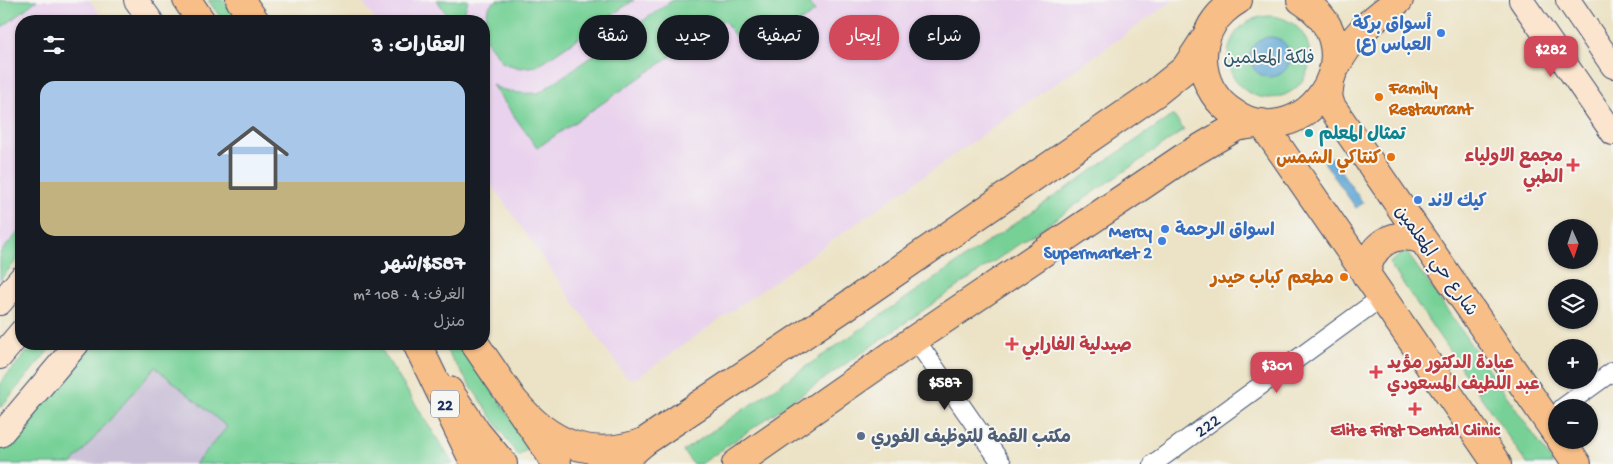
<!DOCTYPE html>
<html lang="ar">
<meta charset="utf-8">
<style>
body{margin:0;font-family:"Gochi Hand","Playpen Sans Arabic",sans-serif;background:#20242c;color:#f1f3f6;direction:rtl;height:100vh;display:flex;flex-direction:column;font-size:19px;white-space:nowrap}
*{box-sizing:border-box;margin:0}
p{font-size:16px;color:#9ea1a6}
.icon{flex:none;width:28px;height:28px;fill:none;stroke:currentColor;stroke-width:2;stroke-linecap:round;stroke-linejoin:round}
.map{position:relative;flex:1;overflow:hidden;direction:ltr}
.side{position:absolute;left:15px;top:15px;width:475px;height:335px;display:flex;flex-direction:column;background:#171b24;border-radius:20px;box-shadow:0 1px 4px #0004;direction:rtl}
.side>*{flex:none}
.hud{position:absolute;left:505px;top:15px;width:475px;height:45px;direction:rtl;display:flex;gap:10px}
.needle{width:32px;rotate:177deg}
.buttons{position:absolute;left:1548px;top:219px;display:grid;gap:10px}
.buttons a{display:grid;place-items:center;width:50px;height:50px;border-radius:50%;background:#171b24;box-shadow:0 1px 4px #0004;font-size:25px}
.price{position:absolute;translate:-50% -42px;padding:0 11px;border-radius:10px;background:#d1495b;color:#fff;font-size:16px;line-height:32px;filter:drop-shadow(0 1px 2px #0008)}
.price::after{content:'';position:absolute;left:50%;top:30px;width:15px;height:11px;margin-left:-8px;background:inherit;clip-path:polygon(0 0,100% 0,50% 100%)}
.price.active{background:#222;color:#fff}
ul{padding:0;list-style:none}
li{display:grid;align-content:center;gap:10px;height:265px;padding:0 25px}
li span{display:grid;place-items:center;height:155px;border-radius:15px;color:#555}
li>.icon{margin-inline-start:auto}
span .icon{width:90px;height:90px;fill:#fffc;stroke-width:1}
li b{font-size:21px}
h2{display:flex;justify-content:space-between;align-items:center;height:60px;padding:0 25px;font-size:21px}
.pill{padding:0 18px;border-radius:22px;background:#171b24;box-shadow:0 1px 4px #0004;font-size:18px;line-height:45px}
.pill.active{background:#d1495b;color:#fff}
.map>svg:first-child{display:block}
.built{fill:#e9d2ed}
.industrial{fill:#c9bfd7}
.green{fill:#77d197;stroke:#49807a}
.water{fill:#5da6d4;stroke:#3c6a99}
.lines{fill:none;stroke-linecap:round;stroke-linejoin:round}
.street-casing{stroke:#3a4a6e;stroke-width:20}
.secondary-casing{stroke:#3a4a6e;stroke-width:26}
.primary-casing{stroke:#3a4a6e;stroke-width:30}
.highway-casing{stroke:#3a4a6e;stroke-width:30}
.street{stroke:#fff;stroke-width:18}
.secondary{stroke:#fce5cf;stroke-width:24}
.primary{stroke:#f7be87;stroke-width:28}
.highway{stroke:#f7be87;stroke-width:28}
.shop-dot{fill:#3f7fe0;stroke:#f6f6f2;stroke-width:2}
.food-dot{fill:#e8710a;stroke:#f6f6f2;stroke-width:2}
.culture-dot{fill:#0f9aa8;stroke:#f6f6f2;stroke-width:2}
.health-dot{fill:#e0444e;stroke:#f6f6f2;stroke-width:2}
.service-dot{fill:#5c6f8a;stroke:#f6f6f2;stroke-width:2}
.labels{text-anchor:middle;stroke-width:4;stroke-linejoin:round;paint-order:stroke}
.shield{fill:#f6f6f2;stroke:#5d6b8a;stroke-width:1}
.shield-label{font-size:16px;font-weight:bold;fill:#1b2f5e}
.shop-label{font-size:18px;font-weight:bold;fill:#366cbe;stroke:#f6f6f2;text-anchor:end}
.park-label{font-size:18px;fill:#32586c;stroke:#f6f6f2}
.food-label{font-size:18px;font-weight:bold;fill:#c56008;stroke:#f6f6f2;text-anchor:end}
.culture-label{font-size:18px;font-weight:bold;fill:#0d838f;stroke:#f6f6f2;text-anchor:start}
.health-label{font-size:18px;font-weight:bold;fill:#be3a42;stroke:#f6f6f2;text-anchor:start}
.street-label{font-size:18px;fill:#1b2f5e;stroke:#f6f6f2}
.service-label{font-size:18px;font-weight:bold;fill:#4e5e75;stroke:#f6f6f2;text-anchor:start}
</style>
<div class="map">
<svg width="1613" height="464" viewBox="0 0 1613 464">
<rect width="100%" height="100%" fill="#f6f6f2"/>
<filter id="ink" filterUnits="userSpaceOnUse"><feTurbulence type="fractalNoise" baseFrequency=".02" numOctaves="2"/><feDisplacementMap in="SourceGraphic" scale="10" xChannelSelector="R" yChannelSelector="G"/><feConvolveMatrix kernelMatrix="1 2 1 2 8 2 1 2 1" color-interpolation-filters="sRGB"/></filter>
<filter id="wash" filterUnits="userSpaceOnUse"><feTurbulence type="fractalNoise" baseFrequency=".0096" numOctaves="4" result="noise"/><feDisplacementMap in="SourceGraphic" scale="20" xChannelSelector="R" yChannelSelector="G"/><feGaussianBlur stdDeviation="1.12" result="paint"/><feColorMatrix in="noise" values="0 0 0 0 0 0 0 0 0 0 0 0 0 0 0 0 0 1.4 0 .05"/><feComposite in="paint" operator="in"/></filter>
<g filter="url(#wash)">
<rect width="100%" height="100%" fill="#ece3c6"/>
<!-- built -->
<path class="built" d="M 37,0 L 90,0 L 104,21 L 21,21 L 21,229 L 0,253 L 0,29 Z
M 361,0 L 1174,0 L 638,377 L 630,379 L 623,373 L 484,174 L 484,21 L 376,21 Z"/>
<!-- industrial -->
<path class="industrial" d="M 175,344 L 313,464 L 72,464 Z"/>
<!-- green -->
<path class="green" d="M 0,0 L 37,0 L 0,29 Z
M 208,0 L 224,0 L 239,21 L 223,21 Z
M 437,0 L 468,0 L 462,21 L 451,21 Z
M 497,0 L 634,0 L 537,66 L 520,68 L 503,63 L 484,37 L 485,22 L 487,12 L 490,5 Z
M 673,0 L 807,0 L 815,12 L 748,55 L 724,20 L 537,148 L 492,85 C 507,93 522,94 539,93 Z
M1228 57a41 41 0 1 1 82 0a41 41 0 1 1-82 0Z
M 1173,115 L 1184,130 L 701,464 L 693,464 L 683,451 Z
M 21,229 L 21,255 L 0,280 L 0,253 Z
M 1406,251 L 1554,464 L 1527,464 L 1389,263 Z
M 34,344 L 42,344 L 49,350 L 0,408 L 0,383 Z
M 85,344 L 378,344 L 453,464 L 195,464 L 227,427 L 155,367 L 72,464 L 0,464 L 0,444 Z
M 442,344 L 460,344 L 531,447 L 518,456 Z"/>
<!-- water -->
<path class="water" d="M1250 57a20 20 0 1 1 40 0a20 20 0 1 1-40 0Z
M 1331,157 L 1363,203 L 1356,208 L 1324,162 Z"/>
</g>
<g filter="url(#ink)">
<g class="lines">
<!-- street casing -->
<g class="street-casing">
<path id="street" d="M 915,339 L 1002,464
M 1562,408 L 1613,371
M 1153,464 L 1382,297"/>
</g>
<!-- secondary casing -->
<g class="secondary-casing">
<path id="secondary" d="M 136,0 L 151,21
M 1521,0 L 1613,133
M 1568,0 L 1613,66
M 0,303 L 21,278
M 0,357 L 21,332
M 0,435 L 77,344"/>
</g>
<!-- primary casing -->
<g class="primary-casing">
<path id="primary" d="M 1238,0 C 1216,13 1202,34 1203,60 C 1204,79 1213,97 1228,109 C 1299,165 1383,51 1301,0
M 1334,70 C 1350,38 1370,21 1399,0
M 1330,83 L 1328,96 L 1331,106 L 1556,433
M 1366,275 C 1370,244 1394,229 1423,240
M 449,391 L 477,433 L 503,464
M 1561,440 L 1577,464
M 619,464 L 644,442 L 851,303 L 1154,94 L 1185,69 L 1206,37
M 736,464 L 915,339 L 1183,158 L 1236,127 L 1262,123 L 1497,464"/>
</g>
<!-- highway casing -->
<g class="highway-casing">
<path id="highway" d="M 187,0 L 201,21
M 240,0 L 255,21
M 417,344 L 475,464
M 475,344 L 557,464
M 515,402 C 550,444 591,461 644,442"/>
</g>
<!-- street -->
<use href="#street" class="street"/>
<!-- secondary -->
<use href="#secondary" class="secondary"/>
<!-- primary -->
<use href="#primary" class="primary"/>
<!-- highway -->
<use href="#highway" class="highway"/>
</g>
</g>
<!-- markers -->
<g class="shop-dot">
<circle cx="1441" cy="33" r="5"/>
<circle cx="1418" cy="200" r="5"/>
<circle cx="1165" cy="229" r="5"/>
<circle cx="1162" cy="241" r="5"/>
</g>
<g class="food-dot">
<circle cx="1379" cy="97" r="5"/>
<circle cx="1391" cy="157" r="5"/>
<circle cx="1344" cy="277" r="5"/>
</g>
<circle class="culture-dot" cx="1309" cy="133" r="5"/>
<g class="health-dot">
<path d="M1570.5 157.5h5v5h5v5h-5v5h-5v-5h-5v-5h5z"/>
<path d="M1009.5 336.5h5v5h5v5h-5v5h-5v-5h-5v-5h5z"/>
<path d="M1373.5 364.5h5v5h5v5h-5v5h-5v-5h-5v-5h5z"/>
<path d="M1412.5 401.5h5v5h5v5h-5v5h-5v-5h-5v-5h5z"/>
</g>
<circle class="service-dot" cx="861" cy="436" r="5"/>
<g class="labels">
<!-- shield labels -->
<rect class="shield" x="431" y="390.5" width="28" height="27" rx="4"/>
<g class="shield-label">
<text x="445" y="410">22</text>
</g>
<!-- shop labels -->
<g class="shop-label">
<text x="1431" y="29">أسواق بركة<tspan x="1431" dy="21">العباس (ع)</tspan></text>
<text x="1428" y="206" text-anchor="start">كيك لاند</text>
<text x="1175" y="235" text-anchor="start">اسواق الرحمة</text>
<text x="1152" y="237">Mercy<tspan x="1152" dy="21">Supermarket 2</tspan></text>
</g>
<!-- park labels -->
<g class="park-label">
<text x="1269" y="63">فلكة المعلمين</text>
</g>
<!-- food labels -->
<g class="food-label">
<text x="1389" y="93" text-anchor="start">Family<tspan x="1389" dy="21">Restaurant</tspan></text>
<text x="1381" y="163">كنتاكي الشمس</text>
<text x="1334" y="283">مطعم كباب حيدر</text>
</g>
<!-- culture labels -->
<g class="culture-label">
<text x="1319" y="139">تمثال المعلم</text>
</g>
<!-- health labels -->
<g class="health-label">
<text x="1563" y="161" text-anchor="end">مجمع الاولياء<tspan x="1563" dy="21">الطبي</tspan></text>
<text x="1022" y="350">صيدلية الفارابي</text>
<text x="1387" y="368">عيادة الدكتور مؤيد<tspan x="1387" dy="21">عبد اللطيف المسعودي</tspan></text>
<text x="1415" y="435" text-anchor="middle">Elite First Dental Clinic</text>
</g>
<!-- street labels -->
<g class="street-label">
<text transform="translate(1437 260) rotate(55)" y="6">شارع حي المعلمين</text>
<text transform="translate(1207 425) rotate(-36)" y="6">222</text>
</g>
<!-- service labels -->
<g class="service-label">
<text x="871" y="442">مكتب القمة للتوظيف الفوري</text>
</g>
</g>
</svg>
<div class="buttons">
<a><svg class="needle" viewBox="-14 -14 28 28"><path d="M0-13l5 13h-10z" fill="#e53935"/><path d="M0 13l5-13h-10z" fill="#9ea1a6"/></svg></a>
<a><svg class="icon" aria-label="layers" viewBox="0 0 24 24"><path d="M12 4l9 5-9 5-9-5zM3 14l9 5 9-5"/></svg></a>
<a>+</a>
<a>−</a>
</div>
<b class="price" style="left:1551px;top:78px">$282</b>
<b class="price" style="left:1277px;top:394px">$301</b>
<b class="price active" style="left:945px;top:411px">$587</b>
<div class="hud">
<a class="pill">شراء</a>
<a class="pill active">إيجار</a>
<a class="pill">تصفية</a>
<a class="pill">جديد</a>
<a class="pill">شقة</a>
</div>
<section class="side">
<h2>العقارات: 3<svg class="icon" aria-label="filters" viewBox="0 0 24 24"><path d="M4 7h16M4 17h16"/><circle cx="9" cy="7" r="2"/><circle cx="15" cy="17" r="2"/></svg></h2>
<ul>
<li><span style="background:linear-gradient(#a9c7e8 65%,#c2b280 0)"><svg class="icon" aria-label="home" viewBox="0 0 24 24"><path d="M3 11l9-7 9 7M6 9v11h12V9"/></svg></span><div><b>$587/شهر</b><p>الغرف: 4 · 108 m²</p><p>منزل</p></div></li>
</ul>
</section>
</div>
